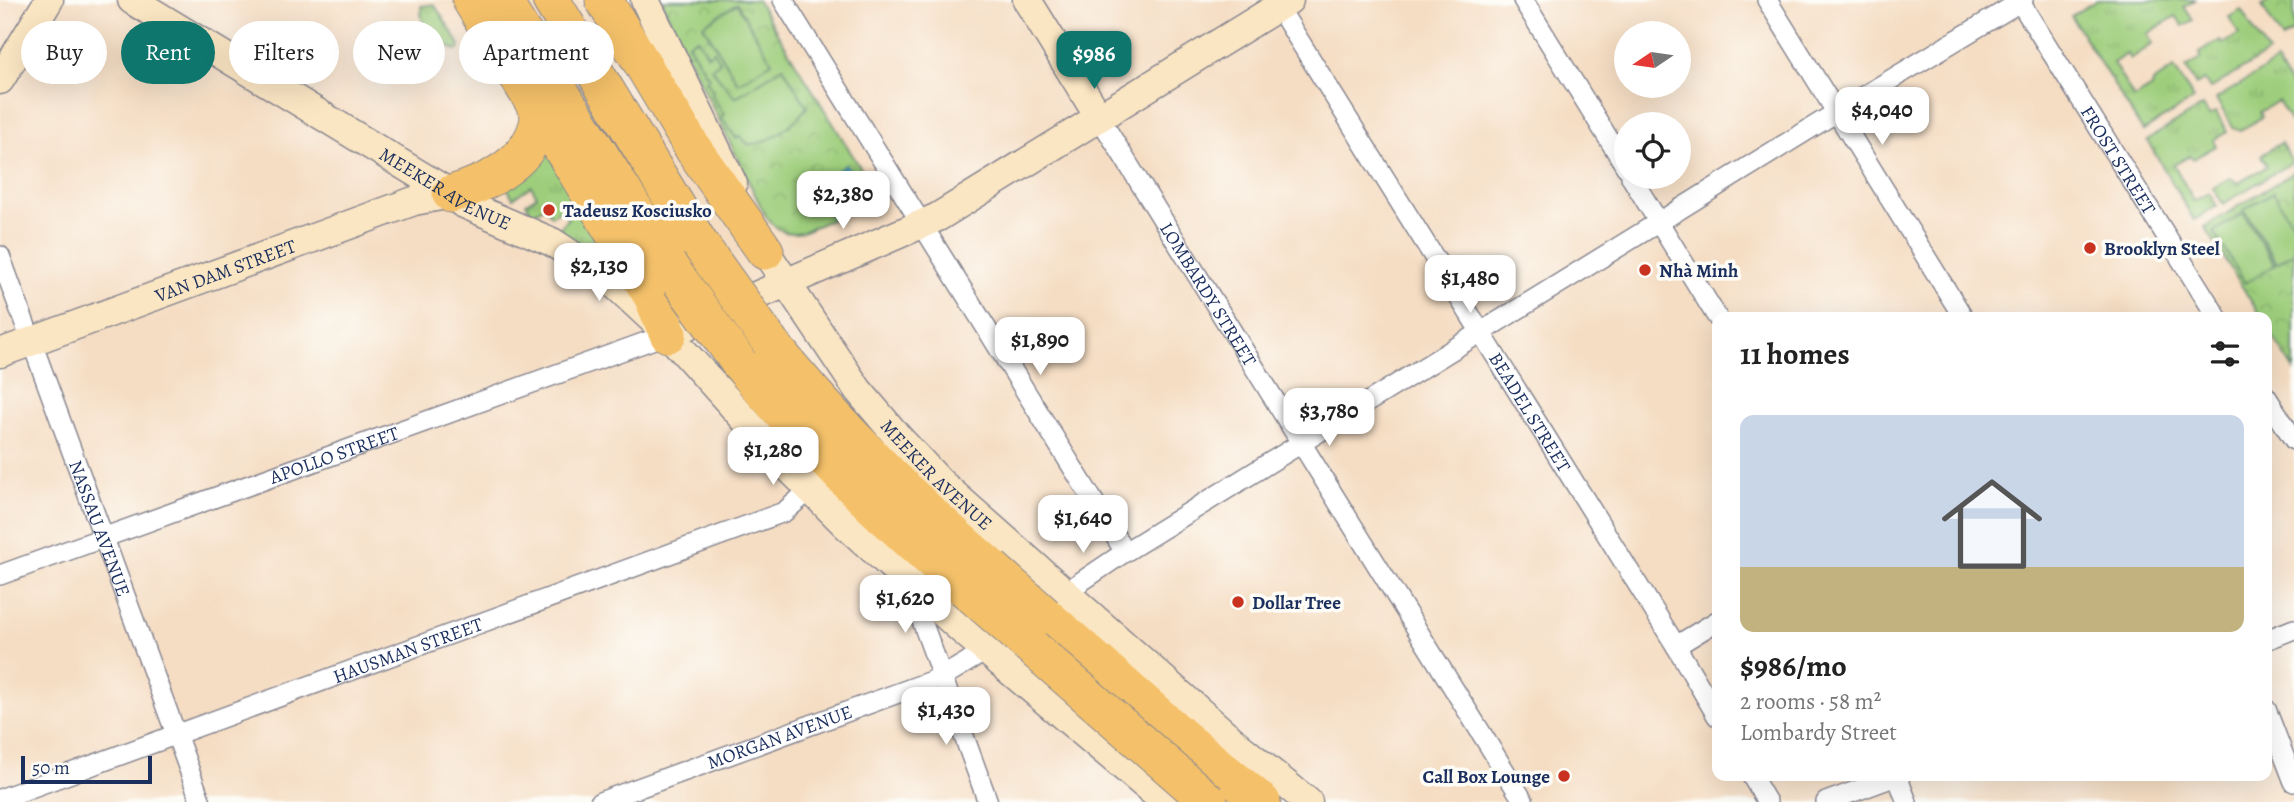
<!DOCTYPE html>
<meta charset="utf-8">
<style>
body{margin:0;font-family:Alegreya,serif;background:#f2f2f2;color:#222;height:100vh;display:flex;flex-direction:column;font-size:26px;white-space:nowrap}
*{box-sizing:border-box;margin:0}
p{font-size:23px;color:#767676}
.icon{flex:none;width:38px;height:38px;fill:none;stroke:currentColor;stroke-width:2;stroke-linecap:round;stroke-linejoin:round}
.map{position:relative;flex:1;overflow:hidden}
.panel{position:absolute;left:1712px;top:312px;width:560px;height:469px;display:flex;flex-direction:column;background:#fff;border-radius:14px;box-shadow:0 7px 28px #0002}
.panel>*{flex:none}
.hud{position:absolute;left:21px;top:21px;width:665px;height:63px;display:flex;gap:14px}
.needle{width:46px;rotate:257deg}
.buttons{position:absolute;left:1614px;top:21px;display:grid;gap:14px}
.buttons a{display:grid;place-items:center;width:77px;height:77px;border-radius:50%;background:#fff;box-shadow:0 7px 28px #0002;font-size:35px}
.scale{position:absolute;left:21px;bottom:18px;width:131px;box-sizing:border-box;padding-left:7px;border:4px solid #1b2f5e;border-top:0;font-size:19px;line-height:24px;white-space:nowrap;color:#1b2f5e;-webkit-text-stroke:5px #fdfcf7;paint-order:stroke}
.price{position:absolute;translate:-50% -60px;padding:0 16px;border-radius:14px;background:#fff;color:#222;font-size:23px;line-height:46px;filter:drop-shadow(0 2px 4px #0008)}
.price::after{content:'';position:absolute;left:50%;top:42px;width:21px;height:16px;margin-left:-10px;background:inherit;clip-path:polygon(0 0,100% 0,50% 100%)}
.price.on{background:#0f766e;color:#fff}
ul{padding:0;list-style:none}
li{display:grid;align-content:center;gap:14px;height:371px;padding:0 28px}
li+li{border-top:2px solid #e0e0e0}
li span{display:grid;place-items:center;height:217px;border-radius:14px;color:#555}
li>.icon{margin-inline-start:auto}
span .icon{width:126px;height:126px;fill:#fffc;stroke-width:1}
li b{font-size:30px}
h2{display:flex;justify-content:space-between;align-items:center;height:84px;padding:0 28px;font-size:30px}
.tag{padding:0 24px;border-radius:32px;background:#fff;box-shadow:0 7px 28px #0002;font-size:24px;line-height:63px}
.tag.on{background:#0f766e;color:#fff}
.map>svg:first-child{display:block}
.grass{fill:url(#grass-tufts);stroke:#5c7e6d;stroke-width:2}
.park{fill:url(#park-crowns);stroke:#5c7e6d;stroke-width:2}
.pitch{fill:#9ece7c;stroke:#5c7e6d;stroke-width:2}
.water{fill:url(#water-waves);stroke:#3a779a;stroke-width:2}
.lines{fill:none;stroke-linecap:round;stroke-linejoin:round}
.minor-casing{stroke:#888690;stroke-width:22}
.secondary-casing{stroke:#888690;stroke-width:31}
.motorway-casing{stroke:#888690;stroke-width:39}
.minor{stroke:#fff;stroke-width:19}
.secondary{stroke:#fbe6c3;stroke-width:28}
.motorway{stroke:#f4c16a;stroke-width:37}
.motorway-bridge-casing{stroke:#888690;stroke-width:39;stroke-linecap:butt}
.motorway-bridge{stroke:#f4c16a;stroke-width:37}
.poi-dot{fill:#c8321e;stroke:#fdfcf7;stroke-width:2.5}
.labels{text-anchor:middle;stroke-width:7;stroke-linejoin:round;paint-order:stroke}
.street-label{font-size:19px;fill:#1b2f5e;stroke:#fdfcf7}
.poi-label{font-size:19px;font-weight:bold;fill:#1b2f5e;stroke:#fdfcf7;text-anchor:start}
</style>
<div class="map">
<svg width="2294" height="802" viewBox="0 0 2294 802">
<defs>
<pattern id="grass-tufts" width="24" height="20" patternUnits="userSpaceOnUse" patternTransform="scale(1.75)"><rect width="24" height="20" fill="#9ece7c"/><path d="M3 7l-1-3M5 7V3M7 7l1-3M15 17l-1-3M17 17v-4M19 17l1-3" fill="none" stroke="#88b16e"/></pattern>
<pattern id="park-crowns" width="20" height="18" patternUnits="userSpaceOnUse" patternTransform="scale(1.75)"><rect width="20" height="18" fill="#9ece7c"/><path d="M2 6a3 3 0 1 1 6 0M12 15a3 3 0 1 1 6 0" fill="none" stroke="#88b16e"/></pattern>
<pattern id="water-waves" width="16" height="10" patternUnits="userSpaceOnUse" patternTransform="scale(1.75)"><rect width="16" height="10" fill="#59bfd7"/><path d="M0 5q4-4 8 0t8 0" fill="none" stroke="#499cb2"/></pattern>
</defs>
<rect width="100%" height="100%" fill="#fdfcf7"/>
<filter id="ink" filterUnits="userSpaceOnUse"><feTurbulence type="fractalNoise" baseFrequency=".0143" numOctaves="2"/><feDisplacementMap in="SourceGraphic" scale="14" xChannelSelector="R" yChannelSelector="G"/><feConvolveMatrix kernelMatrix="1 2 1 2 8 2 1 2 1" color-interpolation-filters="sRGB"/></filter>
<filter id="wash" filterUnits="userSpaceOnUse"><feTurbulence type="fractalNoise" baseFrequency=".00686" numOctaves="4" result="noise"/><feDisplacementMap in="SourceGraphic" scale="28" xChannelSelector="R" yChannelSelector="G"/><feGaussianBlur stdDeviation="1.57" result="paint"/><feColorMatrix in="noise" values="0 0 0 0 0 0 0 0 0 0 0 0 0 0 0 0 0 1.4 0 .05"/><feComposite in="paint" operator="in"/></filter>
<g filter="url(#wash)">
<rect width="100%" height="100%" fill="#f5ddc3"/>
<!-- grass -->
<path class="grass" d="M 2097,0 L 2195,0 L 2184,7 L 2193,20 L 2183,26 L 2176,16 L 2147,34 L 2153,44 L 2130,59 L 2127,54 L 2113,63 L 2134,98 L 2152,87 L 2153,82 L 2174,68 L 2194,99 L 2143,131 L 2071,16 Z
M 434,4 L 460,45 L 459,50 C 448,50 429,34 423,23 C 421,18 421,12 421,6 Z
M 2241,10 L 2268,53 L 2210,89 L 2204,80 L 2196,85 L 2186,68 L 2201,59 L 2200,53 L 2220,40 L 2223,44 L 2239,34 L 2229,17 Z
M 2276,62 L 2294,91 L 2294,127 L 2278,101 L 2260,112 L 2262,117 L 2241,130 L 2233,127 L 2216,99 Z
M 2203,106 L 2209,116 L 2216,112 L 2227,132 L 2213,140 L 2216,146 L 2193,159 L 2190,156 L 2174,165 L 2194,201 L 2209,193 L 2217,206 L 2194,220 L 2147,140 Z
M 2281,143 L 2292,162 L 2223,204 L 2213,188 L 2230,178 L 2238,183 L 2267,166 L 2261,155 Z
M 546,150 L 634,285 L 552,236 L 568,219 L 563,209 L 551,216 L 545,206 L 532,214 L 526,203 L 537,196 L 531,186 L 513,198 L 504,182 Z"/>
<!-- park -->
<path class="park" d="M 663,0 L 757,0 L 874,190 L 873,202 L 802,232 C 786,236 774,229 765,215 L 665,9 Z
M 2271,0 L 2294,0 L 2294,31 L 2282,39 L 2262,6 Z
M 2294,172 L 2294,370 L 2266,326 L 2266,317 L 2261,317 L 2205,227 Z"/>
<!-- pitch -->
<path class="pitch" d="M 737,4 L 772,62 L 738,83 L 703,25 Z
M 697,38 L 708,55 L 714,51 L 720,62 L 711,68 L 735,98 L 783,67 L 807,107 C 796,122 767,147 748,144 L 740,136 L 736,138 L 721,117 L 724,115 L 711,93 L 713,91 L 706,80 L 709,78 L 688,44 Z
M 2273,192 L 2294,226 L 2294,252 L 2277,263 L 2244,210 Z
M 2243,213 L 2275,265 L 2245,283 L 2214,232 Z"/>
<!-- water -->
<path class="water" d="M 846,165 L 862,189 L 862,198 L 857,204 L 848,205 L 830,215 C 820,195 827,176 846,165 Z"/>
</g>
<g filter="url(#ink)">
<g class="lines">
<!-- minor casing -->
<g class="minor-casing">
<g id="minor">
<path d="M 783,0 L 1125,552"/>
<path id="s1" d="M 1274,0 L 1676,646 L 1717,716"/>
<path d="M 1523,0 L 1626,167"/>
<path d="M 1767,0 L 1963,317"/>
<path id="s2" d="M 2020,2 L 2217,317"/>
<path id="s3" d="M 1099,117 L 1524,802"/>
<path d="M 1631,177 L 1717,317"/>
<path id="s4" d="M 0,256 L 201,802"/>
<path d="M 2266,396 L 2294,440"/>
<path id="s5" d="M 0,575 L 668,334"/>
<path d="M 908,583 L 988,802"/>
<path d="M 1057,598 L 1125,552 L 1837,112 L 2023,0"/>
<path d="M 2266,640 L 2294,629"/>
<path d="M 1676,646 L 1717,621"/>
<path d="M 2266,709 L 2294,782"/>
<path d="M 1751,775 L 1767,802"/>
<path d="M 1897,776 L 1907,802"/>
<path id="s6" d="M 0,799 L 784,512 L 810,490"/>
<path id="s7" d="M 600,802 L 942,677 L 994,646"/>
<path d="M 1826,802 L 1899,775"/>
</g>
</g>
<!-- secondary casing -->
<g class="secondary-casing">
<g id="secondary">
<path id="s8" d="M 132,0 L 451,194 L 462,203 L 552,242 L 610,280 L 668,334 L 782,461 L 845,524 L 962,630 L 1165,802"/>
<path d="M 645,0 L 733,184"/>
<path d="M 1027,0 L 1099,117"/>
<path d="M 0,80 L 49,0"/>
<path id="s9" d="M 756,233 L 765,251 L 858,390 L 897,436 L 940,482 L 1241,748 L 1308,802"/>
<path d="M 668,334 L 938,217 L 1289,0"/>
<path id="s10" d="M 0,353 L 414,201 L 451,194"/>
</g>
</g>
<!-- motorway casing -->
<g class="motorway-casing">
<path id="motorway" d="M 471,0 L 652,296 L 668,334
M 502,0 L 680,281
M 551,0 L 699,243
M 604,0 L 694,150 L 765,251
M 451,194 C 492,182 537,158 540,111
M 770,342 C 837,425 911,499 992,568
M 737,360 C 805,444 881,518 964,588
M 1045,615 L 1184,738 L 1262,802"/>
</g>
<!-- minor -->
<use href="#minor" class="minor"/>
<!-- secondary -->
<use href="#secondary" class="secondary"/>
<!-- motorway -->
<use href="#motorway" class="motorway"/>
<!-- motorway-bridge casing -->
<g class="motorway-bridge-casing">
<path id="motorway-bridge" d="M 699,243 L 770,342
M 680,281 L 737,360
M 992,568 L 1045,615
M 964,588 L 1209,802"/>
</g>
<!-- motorway-bridge -->
<use href="#motorway-bridge" class="motorway-bridge"/>
</g>
</g>
<!-- markers -->
<g class="poi-dot">
<circle cx="549" cy="210" r="7"/>
<circle cx="2090" cy="248" r="7"/>
<circle cx="1645" cy="270" r="7"/>
<circle cx="1238" cy="602" r="7"/>
<circle cx="1564" cy="776" r="7"/>
</g>
<g class="labels">
<!-- street labels -->
<g class="street-label">
<text dy="7" stroke="none"><textPath href="#s2" startOffset="186">FROST STREET</textPath></text>
<text dy="7" stroke="none"><textPath href="#s8" startOffset="366">MEEKER AVENUE</textPath></text>
<text dy="7" stroke="none"><textPath href="#s10" startOffset="240">VAN DAM STREET</textPath></text>
<text dy="7" stroke="none"><textPath href="#s3" startOffset="208">LOMBARDY STREET</textPath></text>
<text dy="7" stroke="none"><textPath href="#s1" startOffset="485">BEADEL STREET</textPath></text>
<text dy="7" stroke="none"><textPath href="#s5" startOffset="355">APOLLO STREET</textPath></text>
<text dy="7" stroke="none"><textPath href="#s9" startOffset="303">MEEKER AVENUE</textPath></text>
<text dy="7" stroke="none"><textPath href="#s4" startOffset="290">NASSAU AVENUE</textPath></text>
<text dy="7" stroke="none"><textPath href="#s6" startOffset="434">HAUSMAN STREET</textPath></text>
<text dy="7" stroke="none"><textPath href="#s7" startOffset="191">MORGAN AVENUE</textPath></text>
</g>
<!-- poi labels -->
<g class="poi-label">
<text x="563" y="217">Tadeusz Kosciusko</text>
<text x="2104" y="255">Brooklyn Steel</text>
<text x="1659" y="277">Nhà Minh</text>
<text x="1252" y="609">Dollar Tree</text>
<text x="1550" y="783" text-anchor="end">Call Box Lounge</text>
</g>
</g>
</svg>
<div class="buttons">
<a><svg class="needle" viewBox="-14 -14 28 28"><path d="M0-13l5 13h-10z" fill="#e53935"/><path d="M0 13l5-13h-10z" fill="#767676"/></svg></a>
<a><svg class="icon" aria-label="locate" viewBox="0 0 24 24"><circle cx="12" cy="12" r="6"/><path d="M12 2v4M12 18v4M2 12h4M18 12h4"/></svg></a>
</div>
<div class="scale">50 m</div>
<b class="price on" style="left:1094px;top:91px">$986</b>
<b class="price" style="left:1882px;top:147px">$4,040</b>
<b class="price" style="left:843px;top:231px">$2,380</b>
<b class="price" style="left:599px;top:303px">$2,130</b>
<b class="price" style="left:1470px;top:315px">$1,480</b>
<b class="price" style="left:1040px;top:377px">$1,890</b>
<b class="price" style="left:1329px;top:448px">$3,780</b>
<b class="price" style="left:773px;top:487px">$1,280</b>
<b class="price" style="left:1083px;top:555px">$1,640</b>
<b class="price" style="left:905px;top:635px">$1,620</b>
<b class="price" style="left:946px;top:747px">$1,430</b>
<div class="hud">
<a class="tag">Buy</a>
<a class="tag on">Rent</a>
<a class="tag">Filters</a>
<a class="tag">New</a>
<a class="tag">Apartment</a>
</div>
<section class="panel">
<h2>11 homes<svg class="icon" aria-label="filters" viewBox="0 0 24 24"><path d="M4 7h16M4 17h16"/><circle cx="9" cy="7" r="2"/><circle cx="15" cy="17" r="2"/></svg></h2>
<ul>
<li><span style="background:linear-gradient(#c9d6e8 70%,#c2b280 0)"><svg class="icon" aria-label="home" viewBox="0 0 24 24"><path d="M3 11l9-7 9 7M6 9v11h12V9"/></svg></span><div><b>$986/mo</b><p>2 rooms · 58 m²</p><p>Lombardy Street</p></div></li>
</ul>
</section>
</div>
